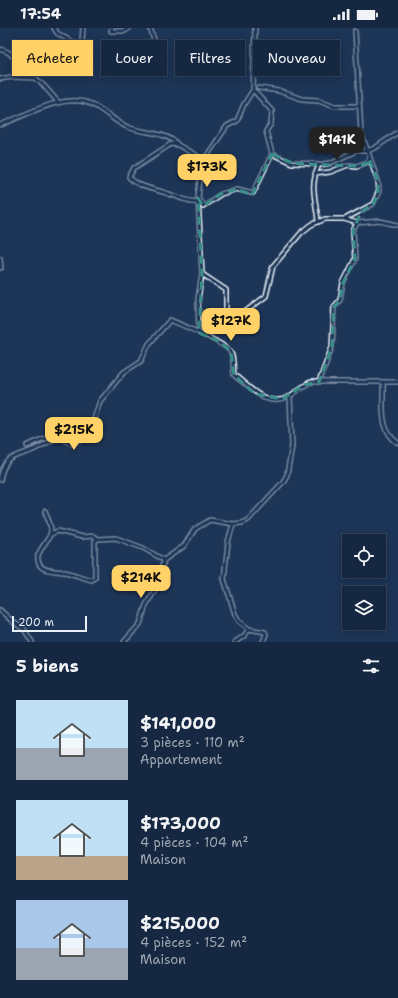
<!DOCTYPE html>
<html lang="fr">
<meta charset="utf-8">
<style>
body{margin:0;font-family:"Shantell Sans",sans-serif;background:#23344c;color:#f1f3f6;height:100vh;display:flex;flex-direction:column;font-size:15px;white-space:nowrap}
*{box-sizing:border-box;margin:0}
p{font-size:13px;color:#9ea6b1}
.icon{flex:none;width:22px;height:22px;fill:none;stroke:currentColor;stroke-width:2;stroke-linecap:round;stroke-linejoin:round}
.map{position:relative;height:614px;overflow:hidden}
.side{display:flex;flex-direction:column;background:#162841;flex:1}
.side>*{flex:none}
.hud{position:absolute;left:12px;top:12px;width:374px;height:36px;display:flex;gap:8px}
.tools{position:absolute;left:342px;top:506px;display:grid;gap:8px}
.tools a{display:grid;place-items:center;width:44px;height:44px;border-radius:0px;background:#162841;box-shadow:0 2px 10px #0003,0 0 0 1px #35445a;font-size:20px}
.scale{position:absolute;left:12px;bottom:10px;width:75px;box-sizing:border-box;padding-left:4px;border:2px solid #e8f1f8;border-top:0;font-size:11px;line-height:14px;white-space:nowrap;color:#e8f1f8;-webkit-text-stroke:3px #1d3557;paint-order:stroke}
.price{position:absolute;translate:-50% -34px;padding:0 9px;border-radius:8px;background:#ffd166;color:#111;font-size:13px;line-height:26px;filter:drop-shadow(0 1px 2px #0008)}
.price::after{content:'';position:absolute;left:50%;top:24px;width:12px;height:9px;margin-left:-6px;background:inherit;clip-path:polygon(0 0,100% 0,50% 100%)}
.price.active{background:#222;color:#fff}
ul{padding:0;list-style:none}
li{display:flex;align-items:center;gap:12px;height:100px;padding:0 16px}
li span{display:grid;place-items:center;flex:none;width:112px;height:80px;border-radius:0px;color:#555}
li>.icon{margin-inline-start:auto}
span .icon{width:48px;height:48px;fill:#fffc;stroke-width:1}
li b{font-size:17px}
h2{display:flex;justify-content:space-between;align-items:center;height:48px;padding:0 16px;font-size:17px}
.pill{padding:0 14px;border-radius:0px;background:#162841;box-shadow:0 2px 10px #0003,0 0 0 1px #35445a;font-size:14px;line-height:36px}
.pill.active{background:#ffd166;color:#111}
.status{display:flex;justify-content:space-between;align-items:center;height:28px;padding:0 20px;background:#162841;direction:ltr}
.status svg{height:11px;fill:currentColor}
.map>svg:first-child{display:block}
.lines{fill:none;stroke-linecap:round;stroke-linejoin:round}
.minor-casing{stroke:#e8f1f8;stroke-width:6}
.minor{stroke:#1d3557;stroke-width:3}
.marked{fill:none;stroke:#3a8f8a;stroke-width:3;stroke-dasharray:8 5;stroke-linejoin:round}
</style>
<div class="status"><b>17:54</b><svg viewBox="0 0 49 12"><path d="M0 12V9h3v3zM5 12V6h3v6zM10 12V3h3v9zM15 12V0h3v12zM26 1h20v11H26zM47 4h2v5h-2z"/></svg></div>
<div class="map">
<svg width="398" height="614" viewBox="0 0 398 614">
<rect width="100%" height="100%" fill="#1d3557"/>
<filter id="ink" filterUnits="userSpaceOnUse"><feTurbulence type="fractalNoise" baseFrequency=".025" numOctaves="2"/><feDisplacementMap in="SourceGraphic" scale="8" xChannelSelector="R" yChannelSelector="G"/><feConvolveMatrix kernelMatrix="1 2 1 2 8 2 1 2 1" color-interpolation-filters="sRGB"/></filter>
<g filter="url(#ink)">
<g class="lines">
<!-- minor casing -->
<g class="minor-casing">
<path id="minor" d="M 54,0 L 57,5 L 72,14
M 112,0 L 111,3 L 125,3 L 129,0
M 150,0 L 154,12 L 153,20
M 0,21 L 8,24 L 45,59 L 58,74
M 80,38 L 83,0
M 0,51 L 12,49 L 36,50
M 259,60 L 279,63 L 302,71 L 319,72 L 335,78 L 358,78
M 0,97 C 25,88 63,64 91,76 C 105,82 115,95 130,100 C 144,105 168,104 178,117
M 272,126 L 292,135 L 319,136
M 315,146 L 330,144 L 348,137 L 357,138 L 367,134 L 369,131
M 199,171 L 203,178 L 221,166 L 237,161 L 253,165 L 272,126 L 266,103 L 271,96 L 272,83 L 253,62
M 199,174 C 187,174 180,169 169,166 C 155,161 139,160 129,149 L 134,140 L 171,116 L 178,117 L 204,132
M 345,191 L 373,176 L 379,163 L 378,153 L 361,104 L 355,3
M 318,193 C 316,171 309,159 319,137 L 330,135 L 356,123 L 367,123 L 375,120 L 398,104
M 0,230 L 1,240
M 202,246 L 226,262 L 226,285 L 229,294
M 199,305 L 198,271 L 202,246 L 198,170 L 201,142 L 204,132 L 227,98 L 237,93 L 244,76 L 253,62 L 255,0
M 204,307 L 237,290 L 266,268 L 273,238 L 301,205 L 311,197 L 325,191 L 344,191 L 357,195 L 380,193 L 398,197
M 319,354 L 332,319 L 334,279 L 340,272 L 343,255 L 355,231 L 353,203 L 357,195
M 383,355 C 384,375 378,402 398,415
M 27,418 L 42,411 L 58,407 L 79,396 L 93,394
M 0,452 C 4,428 15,429 33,422 C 41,418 49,414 56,410 L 60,409 L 72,416 L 82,411 L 93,394 L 100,373 L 124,344 L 141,333 L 149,316 L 170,292 C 182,297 228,316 231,325 C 234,332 233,340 234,347 C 250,359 268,382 290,368 C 298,363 302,358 311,354 L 398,354
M 45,483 C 57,511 49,504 38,527 C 36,545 53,542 65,544 C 74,546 83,550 92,552 L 95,549 L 95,513 L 98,511 L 116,510 L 143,520 L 164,532
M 233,496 L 228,514 L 224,551 L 235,586 L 239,593 L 249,601 L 265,604 L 266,606 L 263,614
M 51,506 L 58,503 L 82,509 L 93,508 L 98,511
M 0,582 L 13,594 L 24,601 L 32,614
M 124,614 L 140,596 L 146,577 L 154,564 L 164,532 L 184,518 L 195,501 L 210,492 L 233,496 L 242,495 L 248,492 L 283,454 L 287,447 L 292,418 L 290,368
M 235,614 L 244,608 L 249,601"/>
</g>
<!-- minor -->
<use href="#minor" class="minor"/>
</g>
</g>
<!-- marked area -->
<path d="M0 0H398V614H0ZM 272,126 L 292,135 L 305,136 L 357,138 L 368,135 L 369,131 L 378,153 L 378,166 L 373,176 L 361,184 L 353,203 L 355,231 L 343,255 L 340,272 L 334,279 L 332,319 L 319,354 L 304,357 L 282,371 L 255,366 L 234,347 L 231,324 L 221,314 L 199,305 L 202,246 L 198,170 L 203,178 L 221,166 L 237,161 L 252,167 Z" fill="#1d3557" fill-opacity=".55" fill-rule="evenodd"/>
<path class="marked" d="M 272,126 L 292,135 L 305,136 L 357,138 L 368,135 L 369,131 L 378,153 L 378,166 L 373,176 L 361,184 L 353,203 L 355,231 L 343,255 L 340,272 L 334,279 L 332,319 L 319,354 L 304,357 L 282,371 L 255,366 L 234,347 L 231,324 L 221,314 L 199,305 L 202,246 L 198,170 L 203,178 L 221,166 L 237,161 L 252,167 Z"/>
</svg>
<div class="tools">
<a><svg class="icon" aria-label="locate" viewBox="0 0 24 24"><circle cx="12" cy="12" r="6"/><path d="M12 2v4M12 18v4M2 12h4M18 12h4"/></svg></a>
<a><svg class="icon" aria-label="layers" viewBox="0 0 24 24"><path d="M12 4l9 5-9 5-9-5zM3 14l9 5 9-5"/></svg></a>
</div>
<div class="scale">200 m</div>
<b class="price active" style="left:337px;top:133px">$141K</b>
<b class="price" style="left:207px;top:160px">$173K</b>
<b class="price" style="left:231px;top:314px">$127K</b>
<b class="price" style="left:74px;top:423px">$215K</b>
<b class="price" style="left:141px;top:571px">$214K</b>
<div class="hud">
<a class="pill active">Acheter</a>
<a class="pill">Louer</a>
<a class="pill">Filtres</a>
<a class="pill">Nouveau</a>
</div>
</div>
<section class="side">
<h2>5 biens<svg class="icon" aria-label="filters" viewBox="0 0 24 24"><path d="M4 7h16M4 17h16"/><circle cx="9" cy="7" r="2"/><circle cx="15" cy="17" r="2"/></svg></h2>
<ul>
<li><span style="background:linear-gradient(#bfe0f5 60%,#9aa5b1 0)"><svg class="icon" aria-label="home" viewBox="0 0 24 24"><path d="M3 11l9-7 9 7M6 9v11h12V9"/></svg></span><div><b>$141,000</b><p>3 pièces · 110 m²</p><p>Appartement</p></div></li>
<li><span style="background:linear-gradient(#bfe0f5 70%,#b9a48a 0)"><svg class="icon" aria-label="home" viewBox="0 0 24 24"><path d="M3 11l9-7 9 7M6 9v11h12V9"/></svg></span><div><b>$173,000</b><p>4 pièces · 104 m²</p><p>Maison</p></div></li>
<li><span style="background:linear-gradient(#a9c7e8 60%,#9aa5b1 0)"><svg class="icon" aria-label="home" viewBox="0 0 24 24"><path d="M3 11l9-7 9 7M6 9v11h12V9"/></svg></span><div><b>$215,000</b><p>4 pièces · 152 m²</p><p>Maison</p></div></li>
</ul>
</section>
